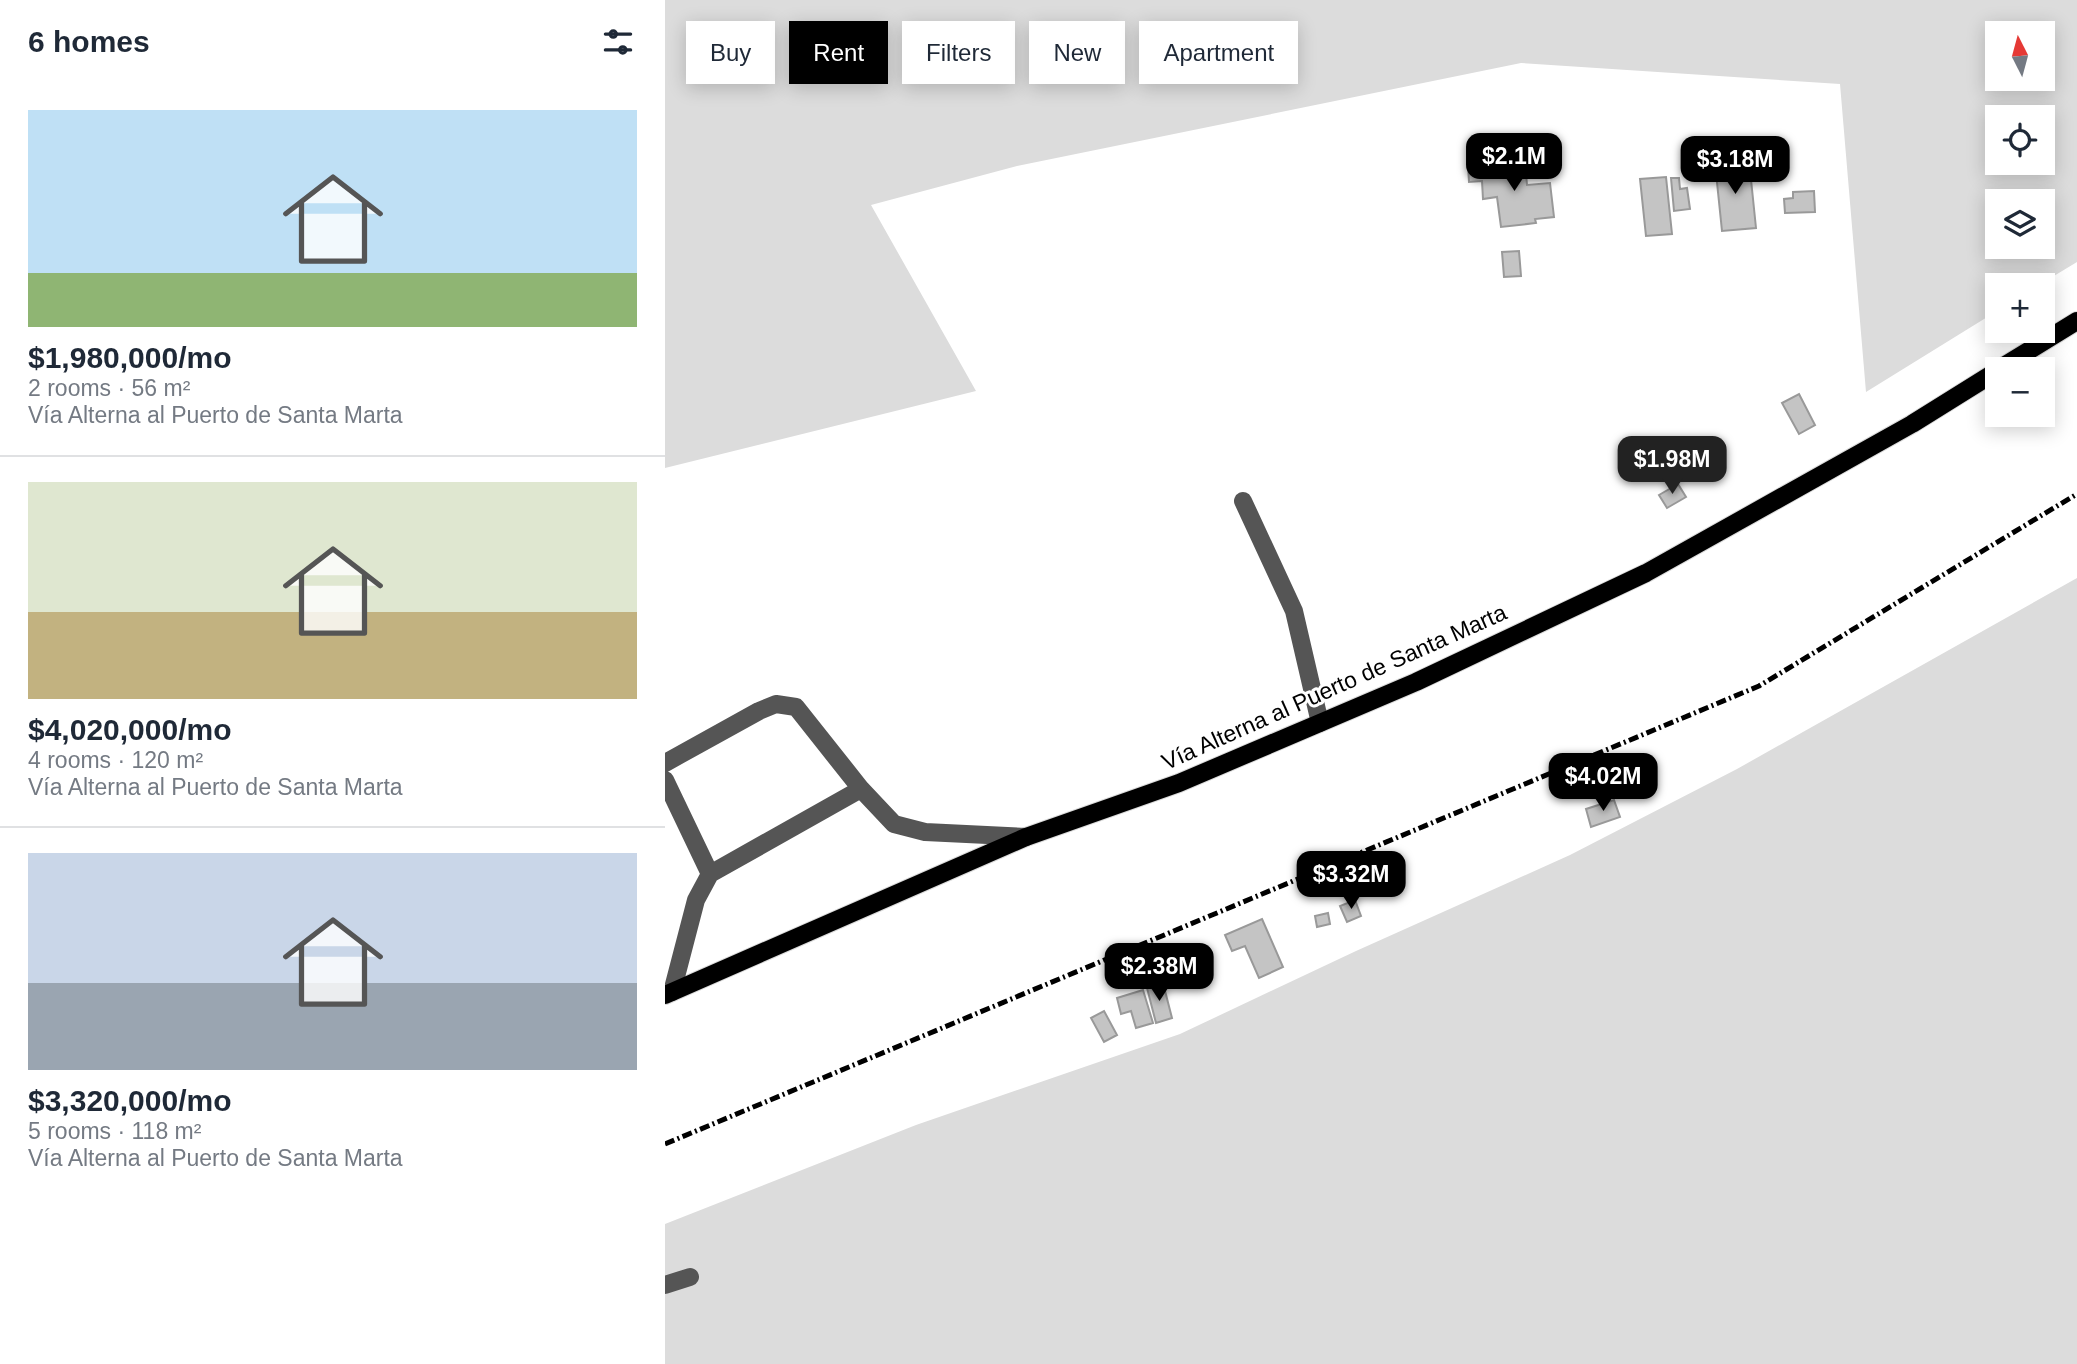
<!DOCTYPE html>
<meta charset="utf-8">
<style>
body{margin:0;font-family:Arial,sans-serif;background:#f2f2f3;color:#1f2937;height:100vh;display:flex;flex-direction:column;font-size:26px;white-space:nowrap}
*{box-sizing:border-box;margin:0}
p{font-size:23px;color:#747a83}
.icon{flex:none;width:38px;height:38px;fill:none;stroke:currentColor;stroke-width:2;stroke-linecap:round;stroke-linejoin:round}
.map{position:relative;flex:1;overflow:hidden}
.panel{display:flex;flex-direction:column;background:#fff;width:665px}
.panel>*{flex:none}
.banner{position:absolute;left:21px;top:21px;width:665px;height:63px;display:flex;gap:14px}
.needle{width:46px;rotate:354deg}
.buttons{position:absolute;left:1320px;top:21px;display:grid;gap:14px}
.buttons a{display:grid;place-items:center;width:70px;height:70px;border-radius:0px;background:#fff;box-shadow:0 4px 18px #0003;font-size:35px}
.price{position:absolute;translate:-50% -60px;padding:0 16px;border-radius:14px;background:#000;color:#fff;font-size:23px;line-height:46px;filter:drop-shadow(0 2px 4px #0008)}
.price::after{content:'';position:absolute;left:50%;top:42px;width:21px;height:16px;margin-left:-10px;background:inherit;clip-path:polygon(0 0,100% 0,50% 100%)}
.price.active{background:#222;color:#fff}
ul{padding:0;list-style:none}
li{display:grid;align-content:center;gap:14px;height:371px;padding:0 28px}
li+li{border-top:2px solid #e0e1e3}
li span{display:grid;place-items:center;height:217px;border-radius:0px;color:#555}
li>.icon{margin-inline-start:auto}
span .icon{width:126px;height:126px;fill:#fffc;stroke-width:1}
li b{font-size:30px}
h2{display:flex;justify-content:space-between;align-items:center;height:84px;padding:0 28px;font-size:30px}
.chip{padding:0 24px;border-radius:0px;background:#fff;box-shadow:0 4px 18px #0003;font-size:24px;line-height:63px}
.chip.active{background:#000;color:#fff}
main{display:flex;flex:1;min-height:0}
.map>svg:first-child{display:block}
.green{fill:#dcdcdc;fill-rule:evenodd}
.building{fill:#c4c4c4;stroke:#999;stroke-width:2}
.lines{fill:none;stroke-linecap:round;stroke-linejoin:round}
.major-casing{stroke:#dbdbdb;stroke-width:20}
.minor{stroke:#555;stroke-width:18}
.major{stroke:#000;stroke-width:18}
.rail{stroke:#000;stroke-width:5;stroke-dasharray:10 3.5 2 3.5;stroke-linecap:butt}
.labels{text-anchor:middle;stroke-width:6;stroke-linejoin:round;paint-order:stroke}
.street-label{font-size:23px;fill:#000;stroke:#fff}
</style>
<main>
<section class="panel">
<h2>6 homes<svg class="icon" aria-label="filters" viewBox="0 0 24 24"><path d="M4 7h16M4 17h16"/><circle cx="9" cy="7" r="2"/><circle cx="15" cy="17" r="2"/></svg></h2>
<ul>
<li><span style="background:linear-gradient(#bfe0f5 75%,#8fb573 0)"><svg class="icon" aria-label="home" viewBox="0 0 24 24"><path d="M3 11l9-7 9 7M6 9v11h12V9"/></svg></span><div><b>$1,980,000/mo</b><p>2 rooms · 56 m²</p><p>Vía Alterna al Puerto de Santa Marta</p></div></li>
<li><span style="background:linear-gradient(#dfe7d0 60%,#c2b280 0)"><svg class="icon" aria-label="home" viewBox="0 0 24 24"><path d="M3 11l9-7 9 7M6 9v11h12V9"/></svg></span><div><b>$4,020,000/mo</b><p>4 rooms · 120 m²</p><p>Vía Alterna al Puerto de Santa Marta</p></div></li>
<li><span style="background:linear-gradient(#c9d6e8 60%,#9aa5b1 0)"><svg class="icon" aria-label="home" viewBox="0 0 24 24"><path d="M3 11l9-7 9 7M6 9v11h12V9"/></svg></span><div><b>$3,320,000/mo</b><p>5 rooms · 118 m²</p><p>Vía Alterna al Puerto de Santa Marta</p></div></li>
</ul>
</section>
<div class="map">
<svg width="1412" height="1364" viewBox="0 0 1412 1364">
<rect width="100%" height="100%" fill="#fff"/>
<!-- green -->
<path class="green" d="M 0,0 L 1412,0 L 1412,262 L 1374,285 L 1332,285 L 1332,311 L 1201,392 L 1175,84 L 856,63 L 352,166 L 206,205 L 311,391 L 0,468 ZM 1332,33 L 1377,33 L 1377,79 L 1332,79 ZM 1332,117 L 1377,117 L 1377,163 L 1332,163 ZM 1332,201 L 1377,201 L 1377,247 L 1332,247 Z
M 1412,578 L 1412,1364 L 0,1364 L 0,1224 L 251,1125 L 515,1034 L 691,951 L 905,855 L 1072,769 Z"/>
<!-- building -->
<path class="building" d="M 530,32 L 533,59 L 502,63 L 499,36 Z
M 1084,160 L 1091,228 L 1057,231 L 1050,163 Z
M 860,161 L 862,185 L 885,183 L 889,217 L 870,219 L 871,223 L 836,227 L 832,197 L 818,199 L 817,181 L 804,182 L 803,166 Z
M 1001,177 L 1007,234 L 981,236 L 975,179 Z
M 1006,178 L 1014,178 L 1015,189 L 1022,188 L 1025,209 L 1009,211 Z
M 1149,191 L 1150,212 L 1120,213 L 1119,199 L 1128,198 L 1128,192 Z
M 854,251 L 856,276 L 839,277 L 837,252 Z
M 1134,394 L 1150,425 L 1134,434 L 1117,403 Z
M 1013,484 L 1021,497 L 1002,508 L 994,495 Z
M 949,800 L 955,817 L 926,827 L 921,809 Z
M 690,900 L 696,916 L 682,922 L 675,906 Z
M 663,913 L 665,924 L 652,927 L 650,916 Z
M 597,919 L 618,967 L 594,978 L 580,946 L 567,951 L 560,935 Z
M 498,983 L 507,1018 L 491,1023 L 482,988 Z
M 478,990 L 488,1023 L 471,1028 L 466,1011 L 456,1014 L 452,998 Z
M 439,1011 L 452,1035 L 439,1042 L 426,1018 Z"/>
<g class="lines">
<!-- major casing -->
<g class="major-casing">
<path id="major" d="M 1334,369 L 1412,321
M 0,995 L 361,837 L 514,783 L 751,682 L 981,573 L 1247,424 L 1332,371"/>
</g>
<!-- minor -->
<path class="minor" d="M 578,501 L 629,611 L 655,723
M 0,763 L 94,711 L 111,704 L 131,707 L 196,789
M 0,780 L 45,874
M 7,992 L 31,900 L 45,874 L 196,789 L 229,824 L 260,832 L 361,837
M 0,1285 L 25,1277"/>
<!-- major -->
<use href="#major" class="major"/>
<!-- rail -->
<path class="rail" d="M 0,1144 L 1094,686 L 1412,494"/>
</g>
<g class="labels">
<!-- street labels -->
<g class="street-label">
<text transform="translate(669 687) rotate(-24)" y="8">Vía Alterna al Puerto de Santa Marta</text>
</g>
</g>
</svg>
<div class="buttons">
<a><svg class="needle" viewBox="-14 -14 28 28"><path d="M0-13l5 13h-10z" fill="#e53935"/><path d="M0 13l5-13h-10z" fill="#747a83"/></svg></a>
<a><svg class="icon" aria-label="locate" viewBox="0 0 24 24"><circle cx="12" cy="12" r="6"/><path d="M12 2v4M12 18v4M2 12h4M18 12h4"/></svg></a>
<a><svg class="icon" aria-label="layers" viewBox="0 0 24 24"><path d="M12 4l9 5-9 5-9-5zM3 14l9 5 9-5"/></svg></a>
<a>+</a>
<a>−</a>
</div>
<b class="price" style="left:849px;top:193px">$2.1M</b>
<b class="price" style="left:1070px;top:196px">$3.18M</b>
<b class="price active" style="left:1007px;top:496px">$1.98M</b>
<b class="price" style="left:938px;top:813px">$4.02M</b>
<b class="price" style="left:686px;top:911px">$3.32M</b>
<b class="price" style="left:494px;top:1003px">$2.38M</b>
<div class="banner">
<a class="chip">Buy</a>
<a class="chip active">Rent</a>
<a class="chip">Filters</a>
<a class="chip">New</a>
<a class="chip">Apartment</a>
</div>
</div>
</main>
